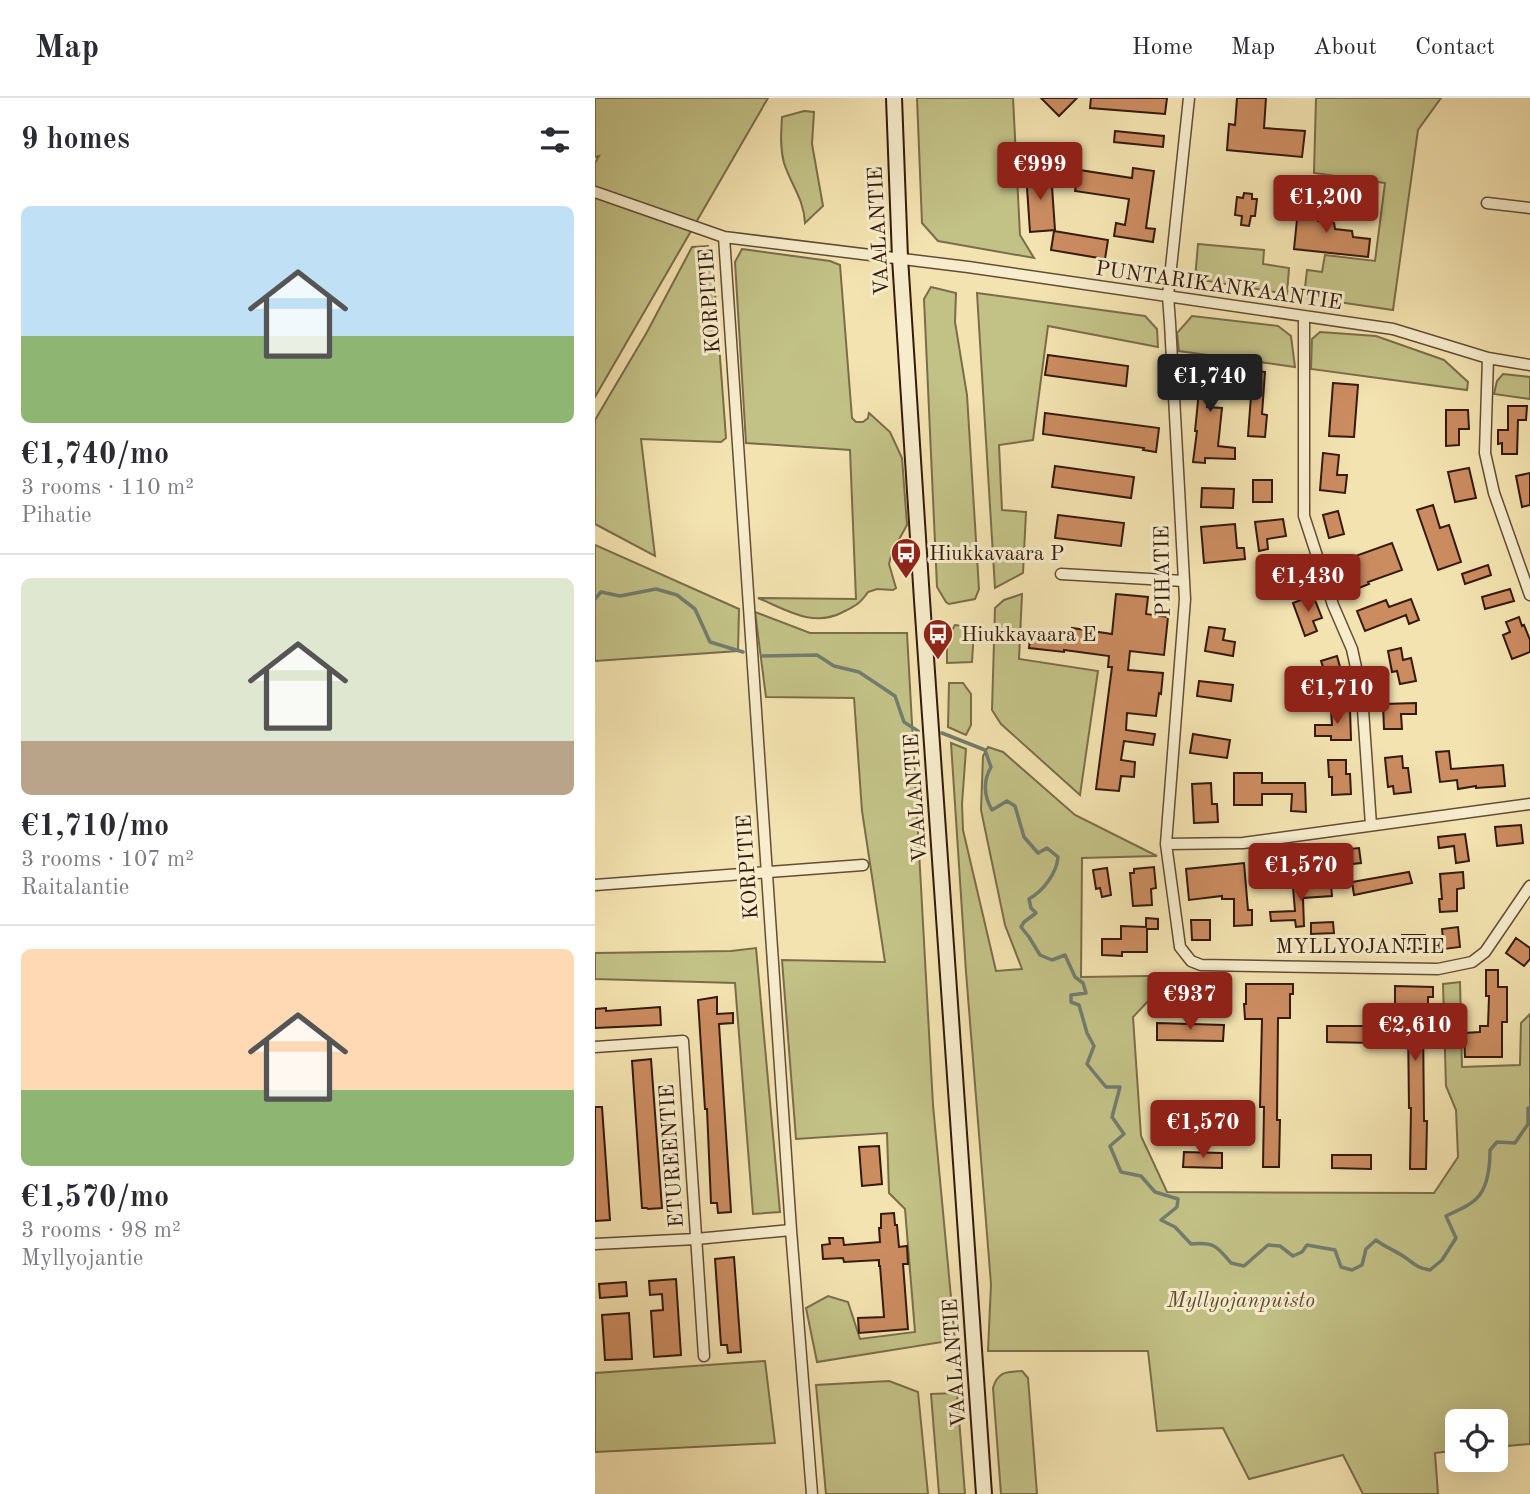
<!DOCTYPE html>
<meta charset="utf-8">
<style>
body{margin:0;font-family:"Old Standard TT",serif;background:#f7f7f7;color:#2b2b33;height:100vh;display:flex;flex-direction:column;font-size:26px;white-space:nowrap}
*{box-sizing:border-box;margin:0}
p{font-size:23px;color:#7c7c81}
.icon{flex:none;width:38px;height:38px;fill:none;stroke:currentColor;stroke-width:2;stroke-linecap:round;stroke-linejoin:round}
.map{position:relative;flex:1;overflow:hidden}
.panel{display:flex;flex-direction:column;background:#fff;width:595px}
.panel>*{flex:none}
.fabs{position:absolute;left:850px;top:1311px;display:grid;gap:14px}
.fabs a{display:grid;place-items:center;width:63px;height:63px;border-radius:10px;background:#fff;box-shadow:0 7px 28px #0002;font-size:35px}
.price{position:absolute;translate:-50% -60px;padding:0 16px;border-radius:7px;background:#8f2418;color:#fff;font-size:23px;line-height:46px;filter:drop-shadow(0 2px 4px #0008)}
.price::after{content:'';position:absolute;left:50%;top:42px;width:21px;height:16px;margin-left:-10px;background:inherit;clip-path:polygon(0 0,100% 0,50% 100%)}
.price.on{background:#222;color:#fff}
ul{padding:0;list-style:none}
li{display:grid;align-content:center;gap:14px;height:371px;padding:0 21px}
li+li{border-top:2px solid #e1e1e2}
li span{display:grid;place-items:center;height:217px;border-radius:10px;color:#555}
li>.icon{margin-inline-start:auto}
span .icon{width:126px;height:126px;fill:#fffc;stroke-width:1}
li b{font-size:30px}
h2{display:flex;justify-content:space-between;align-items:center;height:84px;padding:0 21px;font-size:30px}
header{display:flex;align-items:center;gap:42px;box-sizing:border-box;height:98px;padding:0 35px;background:#fff;border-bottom:2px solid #e1e1e2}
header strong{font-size:33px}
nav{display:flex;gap:38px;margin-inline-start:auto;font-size:24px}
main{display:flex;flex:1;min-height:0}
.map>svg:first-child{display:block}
.green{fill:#c2c186;stroke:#7b6d4a;stroke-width:2}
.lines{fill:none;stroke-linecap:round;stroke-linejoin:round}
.stream{stroke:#727c6e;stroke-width:3.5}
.building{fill:#cb8c60;stroke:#34190d;stroke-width:2}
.street-casing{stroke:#644c36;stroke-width:13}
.secondary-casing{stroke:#34190d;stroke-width:18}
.street{stroke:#f7edcc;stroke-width:10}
.secondary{stroke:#f7edcc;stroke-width:14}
.labels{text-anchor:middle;stroke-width:6;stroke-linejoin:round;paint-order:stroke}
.street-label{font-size:21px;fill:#34190d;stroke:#f7edcc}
.poi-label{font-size:21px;fill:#34190d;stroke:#f7edcc;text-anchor:start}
.park-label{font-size:21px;font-style:italic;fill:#5f4b31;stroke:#f7edcc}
</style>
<header>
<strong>Map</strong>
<nav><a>Home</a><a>Map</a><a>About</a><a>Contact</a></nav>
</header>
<main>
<section class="panel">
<h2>9 homes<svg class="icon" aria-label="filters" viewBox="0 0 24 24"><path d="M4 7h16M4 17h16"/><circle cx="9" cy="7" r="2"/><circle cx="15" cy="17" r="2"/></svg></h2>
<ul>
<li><span style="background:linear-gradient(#bfe0f5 60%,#8fb573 0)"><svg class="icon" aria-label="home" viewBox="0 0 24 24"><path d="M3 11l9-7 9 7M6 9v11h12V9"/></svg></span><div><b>€1,740/mo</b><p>3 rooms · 110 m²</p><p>Pihatie</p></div></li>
<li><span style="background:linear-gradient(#dfe7d0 75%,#b9a48a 0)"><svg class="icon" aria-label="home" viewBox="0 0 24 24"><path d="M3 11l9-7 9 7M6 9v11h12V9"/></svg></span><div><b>€1,710/mo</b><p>3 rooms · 107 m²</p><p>Raitalantie</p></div></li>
<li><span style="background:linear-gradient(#ffd9b3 65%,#8fb573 0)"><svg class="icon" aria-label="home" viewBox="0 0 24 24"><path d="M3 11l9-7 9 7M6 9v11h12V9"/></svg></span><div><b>€1,570/mo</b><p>3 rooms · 98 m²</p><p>Myllyojantie</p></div></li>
</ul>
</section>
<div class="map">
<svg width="935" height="1396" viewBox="0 0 935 1396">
<rect width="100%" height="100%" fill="#f3e3b0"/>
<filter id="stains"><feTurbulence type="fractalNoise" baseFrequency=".00286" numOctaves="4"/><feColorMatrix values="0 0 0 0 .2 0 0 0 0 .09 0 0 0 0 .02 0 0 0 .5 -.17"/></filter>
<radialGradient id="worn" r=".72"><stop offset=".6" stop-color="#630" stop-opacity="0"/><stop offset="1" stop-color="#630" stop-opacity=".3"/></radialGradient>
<!-- green -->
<path class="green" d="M 0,0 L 173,0 L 0,299 L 0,65 L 4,58 L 0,59 Z
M 322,0 L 418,0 L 425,137 L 439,160 L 343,143 L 327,125 Z
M 721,0 L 846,0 L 823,32 L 798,212 L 709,199 L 712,172 L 727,174 L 730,157 L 780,163 L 790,85 L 719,75 Z
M 209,13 L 219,14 L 217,46 L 228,108 L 210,125 C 209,101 196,87 189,65 C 185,50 186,35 187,19 Z
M 603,146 L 669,152 L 668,166 L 694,170 L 692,196 L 600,181 Z
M 113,148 L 118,166 L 131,340 L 126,344 L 46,341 L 60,458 L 0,426 L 0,322 L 52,234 L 97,149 Z
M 147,151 L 235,163 L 245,167 L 257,320 L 261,324 L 268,324 L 273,320 L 274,315 L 295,334 L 307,360 L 312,427 L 297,454 L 294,466 L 301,490 L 298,492 L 282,491 L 273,494 C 265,506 260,508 248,514 C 218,530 192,512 163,500 L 261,501 L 255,352 L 151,345 L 140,164 Z
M 336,189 L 361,195 L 360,224 L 372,297 L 384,491 L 380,501 L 354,506 L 351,504 L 342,489 L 329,201 Z
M 382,195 L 550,218 L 562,231 L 563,249 L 453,228 L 438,342 L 404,347 L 407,412 L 431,414 L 428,475 L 400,490 Z
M 597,218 L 683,228 L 696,238 L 700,269 L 584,253 L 582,235 Z
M 725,234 L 781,238 L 849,262 L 873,284 L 872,292 L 716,271 L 717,241 Z
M 908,276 L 935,279 L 935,301 L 899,296 L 902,283 Z
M 0,447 L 144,511 L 143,553 L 0,563 Z
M 427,496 L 424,561 L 503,573 L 485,697 L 406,626 L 397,612 L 400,510 L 409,502 Z
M 160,514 L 215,535 L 312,535 L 338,1007 L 360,1242 L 222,1264 L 211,1210 L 233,1198 L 253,1204 L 265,1241 L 320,1234 L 310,1111 L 294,1095 L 292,1035 L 201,1041 L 187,862 L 290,864 L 267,713 L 259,600 L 171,599 Z
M 360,527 L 379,530 L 377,564 L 352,565 L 352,541 Z
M 354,585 L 368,585 L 376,596 L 376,627 L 371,637 L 353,629 Z
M 356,645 L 371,651 L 367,706 L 368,732 L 401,873 L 427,871 L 410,827 L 386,712 L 388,658 L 393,649 L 408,654 L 480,717 L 562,758 L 487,760 L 486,879 L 619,877 L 619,897 L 556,900 L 538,919 L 546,1038 L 572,1094 L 839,1095 L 863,1059 L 861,1012 L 851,988 L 848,886 L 865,884 L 867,969 L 925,967 L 926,925 L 935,916 L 935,1346 L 901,1349 L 901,1323 L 863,1323 L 863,1352 L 840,1355 L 843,1396 L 768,1396 L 748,1357 L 654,1381 L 628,1330 L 562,1333 L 553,1253 L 393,1253 L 396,1186 L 371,874 Z
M 161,850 L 185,1114 L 158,1116 L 140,885 L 0,881 L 0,855 L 136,853 Z
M 170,1263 L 180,1345 L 0,1354 L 0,1275 Z
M 427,1273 L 433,1280 L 442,1396 L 406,1396 L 398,1290 C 403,1273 411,1274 427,1273 Z
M 294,1283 L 323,1294 L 333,1396 L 231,1396 L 221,1287 Z
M 362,1295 L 370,1396 L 344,1396 L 336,1296 Z"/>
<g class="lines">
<!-- stream -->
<path class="stream" d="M 0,501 L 6,494 L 25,498 L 61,491 L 82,497 L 100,511 L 115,544 L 148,554
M 168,558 L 222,557 L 239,568 L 264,574 L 300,598 L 309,624 L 323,633
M 347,635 L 390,652 L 396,669 C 388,683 389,698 397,712 L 412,703 L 420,708 L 429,739 L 443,755 L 452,750 L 463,759 C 462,775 448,793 434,801 L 436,810 L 441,815 L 429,824 L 426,829 L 434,839 L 445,857 L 457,862 L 470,857 L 480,879 L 488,885 L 491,895 L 476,897 L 476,904 L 484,907 L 492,935 L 499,948 L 492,966 L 511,989 L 525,989 L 517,1019 L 529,1036 L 515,1048 L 526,1074 L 546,1078 L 560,1094 L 583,1101 L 582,1109 L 566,1122 L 580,1129 L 596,1146 C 619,1144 622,1148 636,1165 L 649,1168 L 673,1147 L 685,1148 L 698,1158 L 707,1154 L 712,1147 L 740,1152 L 746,1169 L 757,1172 L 767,1167 L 771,1151 L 781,1142 C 790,1149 799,1152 808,1158 C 819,1165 821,1170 835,1172 L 847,1162 L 861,1140 L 851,1118 C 861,1113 873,1109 881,1101 C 893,1090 895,1067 895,1052 L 902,1044 L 920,1045 L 933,1026 L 933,1010 L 935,1009"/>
</g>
<!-- building -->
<path class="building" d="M 446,0 L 482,0 L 464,18 Z
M 496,0 L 572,0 L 570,16 L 495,10 Z
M 642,0 L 671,0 L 669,30 L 710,33 L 707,59 L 632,52 L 634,26 L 640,27 Z
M 520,33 L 569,38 L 568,49 L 519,44 Z
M 538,70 L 559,73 L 551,130 L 560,131 L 558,144 L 519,138 L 521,125 L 530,127 L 534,101 L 480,93 L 484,72 L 537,80 Z
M 456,74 L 460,132 L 435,134 L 431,75 Z
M 649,95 L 657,96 L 657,101 L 662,101 L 660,118 L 656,118 L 654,128 L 646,127 L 647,118 L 640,117 L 642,99 L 648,100 Z
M 704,102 L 718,104 L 717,116 L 721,117 L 723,123 L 739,125 L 740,131 L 757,133 L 758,139 L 775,141 L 773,159 L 699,151 Z
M 459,133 L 513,142 L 510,161 L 456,152 Z
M 453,257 L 533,268 L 531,288 L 450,277 Z
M 603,264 L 638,269 L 637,278 L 632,277 L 631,290 L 614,288 L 612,309 L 627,310 L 623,348 L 640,350 L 640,361 L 610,360 L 610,365 L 598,364 L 602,333 L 600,333 L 604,293 L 598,293 Z
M 654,273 L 670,274 L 667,316 L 672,317 L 670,339 L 653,338 L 656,298 L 652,298 Z
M 738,285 L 763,287 L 759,339 L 734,338 Z
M 913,308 L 932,308 L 931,322 L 923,322 L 922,356 L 907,356 L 907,345 L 903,346 L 903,332 L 913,332 Z
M 851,312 L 873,312 L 874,331 L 864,331 L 864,347 L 851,348 Z
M 450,315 L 564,330 L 561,354 L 548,352 L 549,350 L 448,336 Z
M 728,355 L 744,357 L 742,377 L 752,377 L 750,395 L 725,392 Z
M 460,368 L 539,379 L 536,400 L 457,389 Z
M 874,370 L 881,400 L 860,404 L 853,374 Z
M 935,375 L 935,407 L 927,409 L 921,378 Z
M 658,382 L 677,382 L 677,404 L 658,404 Z
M 607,390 L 639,391 L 638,410 L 606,409 Z
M 838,407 L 845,430 L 854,427 L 866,464 L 843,472 L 822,412 Z
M 743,413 L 749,436 L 734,440 L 728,417 Z
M 463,417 L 529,425 L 526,448 L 460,440 Z
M 688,421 L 691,438 L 672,441 L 673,451 L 664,453 L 660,424 Z
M 640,426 L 642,450 L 649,450 L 650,461 L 609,465 L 606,429 Z
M 797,445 L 807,472 L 773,484 L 774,486 L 749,496 L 738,466 Z
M 893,467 L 896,477 L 870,486 L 867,476 Z
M 915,491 L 919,503 L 890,511 L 887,499 Z
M 521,496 L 553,499 L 551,516 L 573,519 L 569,557 L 535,553 L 533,572 L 568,575 L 566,596 L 564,595 L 561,618 L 532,615 L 531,632 L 560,636 L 558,647 L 529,643 L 526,662 L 540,664 L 539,679 L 526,678 L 524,693 L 501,691 L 517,569 L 513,569 L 514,558 L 469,552 L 469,554 L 434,550 L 436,532 L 476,537 L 477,530 L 517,536 Z
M 718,497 L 727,520 L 718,523 L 722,533 L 710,538 L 698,505 Z
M 816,501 L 824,522 L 814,526 L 811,517 L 770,533 L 762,513 L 791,502 L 794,509 Z
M 924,519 L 927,528 L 929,527 L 935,542 L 935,554 L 917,561 L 908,537 L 915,534 L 911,524 Z
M 614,529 L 630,531 L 628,542 L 640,544 L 638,558 L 610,553 Z
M 806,550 L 808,562 L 816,560 L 821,583 L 805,586 L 802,573 L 797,574 L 793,553 Z
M 742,558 L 750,587 L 731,593 L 725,573 L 729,572 L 726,563 Z
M 604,583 L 638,587 L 636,603 L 602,598 Z
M 821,605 L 821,616 L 806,616 L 807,631 L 789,631 L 788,606 Z
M 736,611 L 755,611 L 756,642 L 736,642 L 736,638 L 720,638 L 720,627 L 737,627 Z
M 598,636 L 635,642 L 632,660 L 595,655 Z
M 854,653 L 856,671 L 908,667 L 910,688 L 881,690 L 881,688 L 863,691 L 862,682 L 845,684 L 841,654 Z
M 807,658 L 808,670 L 813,670 L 816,694 L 799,696 L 798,688 L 793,689 L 790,660 Z
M 733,662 L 751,662 L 751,676 L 755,676 L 756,696 L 737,697 L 737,679 L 734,679 Z
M 639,675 L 667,675 L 667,685 L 710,685 L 711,714 L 696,713 L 697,696 L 667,696 L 667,707 L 639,707 Z
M 616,685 L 617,706 L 622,706 L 623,724 L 599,725 L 597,686 Z
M 926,727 L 928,745 L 902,748 L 900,729 Z
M 870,736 L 874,763 L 861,765 L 859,748 L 844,750 L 843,739 Z
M 764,750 L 766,765 L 738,768 L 736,753 Z
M 697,762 L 698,775 L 669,776 L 668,763 Z
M 649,765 L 653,812 L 657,812 L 657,827 L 639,828 L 639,801 L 627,801 L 627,798 L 594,802 L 591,771 Z
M 559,769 L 561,790 L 556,791 L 557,807 L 538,808 L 535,775 L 539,775 L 539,771 Z
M 512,770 L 516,797 L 507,799 L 505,790 L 501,791 L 498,772 Z
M 814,774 L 817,785 L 759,797 L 757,784 Z
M 868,774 L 869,790 L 862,791 L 862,813 L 845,814 L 844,801 L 847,801 L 845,776 Z
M 736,787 L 737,798 L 708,800 L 709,828 L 701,829 L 700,822 L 676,823 L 675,814 L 700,813 L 698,789 Z
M 551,820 L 563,821 L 563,831 L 552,831 L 552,854 L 527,854 L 527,858 L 507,857 L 507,841 L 526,841 L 526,828 L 551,829 Z
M 596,822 L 615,822 L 615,842 L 597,842 Z
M 738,824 L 739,835 L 716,836 L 716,825 Z
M 863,829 L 865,849 L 849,851 L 847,831 Z
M 807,837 L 830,837 L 830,851 L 806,851 Z
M 921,840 L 935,850 L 935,861 L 929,868 L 911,855 Z
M 891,872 L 903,872 L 903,889 L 912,889 L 912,924 L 907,924 L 907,959 L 870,959 L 869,935 L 885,934 L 885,928 L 893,928 L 894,898 L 891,898 Z
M 651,886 L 698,886 L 698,896 L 695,896 L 695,920 L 683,920 L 682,1022 L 685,1022 L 684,1069 L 668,1069 L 669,1009 L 665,1009 L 667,921 L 650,921 L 649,906 L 651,906 Z
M 800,888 L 838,889 L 838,899 L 833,899 L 833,923 L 828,923 L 829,1023 L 832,1023 L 831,1071 L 815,1071 L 816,1010 L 814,1010 L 813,923 L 797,923 L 797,913 L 800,909 Z
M 122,899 L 122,916 L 138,915 L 138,925 L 124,926 L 136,1114 L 123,1115 L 122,1105 L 116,1105 L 112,1011 L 110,1011 L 103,902 Z
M 65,909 L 66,927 L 0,930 L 0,911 L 11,910 L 11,913 Z
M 562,925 L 629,927 L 628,943 L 562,942 Z
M 732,928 L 779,928 L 779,945 L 732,944 Z
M 56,961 L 67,1110 L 53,1111 L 52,1110 L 47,1110 L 37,963 Z
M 0,1009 L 7,1009 L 15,1122 L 0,1123 Z
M 284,1048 L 287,1086 L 267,1088 L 264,1049 Z
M 589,1054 L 627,1055 L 627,1070 L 588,1069 Z
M 737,1057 L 776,1057 L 776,1071 L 737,1070 Z
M 299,1115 L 300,1127 L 302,1127 L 304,1149 L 312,1148 L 313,1166 L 308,1166 L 313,1231 L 264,1235 L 263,1220 L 289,1219 L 285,1168 L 284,1168 L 284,1162 L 249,1164 L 248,1160 L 228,1161 L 227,1147 L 235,1146 L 234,1140 L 248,1140 L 249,1147 L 285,1144 L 284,1130 L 286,1130 L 286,1116 Z
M 139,1159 L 146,1254 L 133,1255 L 132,1247 L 126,1247 L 120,1161 Z
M 81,1181 L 86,1257 L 59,1259 L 56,1213 L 68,1212 L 67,1196 L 55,1197 L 54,1183 Z
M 31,1184 L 32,1198 L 5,1200 L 4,1186 Z
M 34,1215 L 37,1261 L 10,1262 L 7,1217 Z"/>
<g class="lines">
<!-- street casing -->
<g class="street-casing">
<path id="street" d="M 594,0 L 573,198 L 575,225 L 590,501 L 571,746 L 585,849 L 596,863 L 606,867 L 843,871 L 877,864 L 890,854 L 935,788
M 0,94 L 129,139 L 373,169 L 798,231 L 893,260 L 935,267
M 892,105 L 935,110
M 129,139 L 196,1132 L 217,1396
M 709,219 L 709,418 L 738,507 L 757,551 L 767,597 L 776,727
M 893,260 L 890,355 L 899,395 L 935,497
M 466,476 L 589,483
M 571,746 L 648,745 L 935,706
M 0,787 L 268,767
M 0,949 L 88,943 L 109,1258
M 0,1146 L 101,1141 L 196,1132"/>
</g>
<!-- secondary casing -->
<g class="secondary-casing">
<path id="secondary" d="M 299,0 L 305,160 L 327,502 L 389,1396"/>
</g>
<!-- street -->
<use href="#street" class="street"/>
<!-- secondary -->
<use href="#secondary" class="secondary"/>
</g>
<!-- icons -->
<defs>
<g id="bus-pin" transform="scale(1.575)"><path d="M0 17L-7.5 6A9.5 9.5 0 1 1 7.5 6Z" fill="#8f2418" stroke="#f7edcc"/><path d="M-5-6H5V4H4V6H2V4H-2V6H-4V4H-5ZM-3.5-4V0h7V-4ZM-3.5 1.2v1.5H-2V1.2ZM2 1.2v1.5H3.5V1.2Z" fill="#fff"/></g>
</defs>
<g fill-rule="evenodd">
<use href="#bus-pin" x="311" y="455"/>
<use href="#bus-pin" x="343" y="536"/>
</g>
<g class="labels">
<!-- street labels -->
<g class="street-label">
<text transform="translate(283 133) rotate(-93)" y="7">VAALANTIE</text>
<text transform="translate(624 187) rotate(8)" y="7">PUNTARIKANKAANTIE</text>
<text transform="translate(114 203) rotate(-94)" y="7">KORPITIE</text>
<text transform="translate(567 473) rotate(-91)" y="7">PIHATIE</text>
<text transform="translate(320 700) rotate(-94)" y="7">VAALANTIE</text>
<text transform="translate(152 769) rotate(-94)" y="7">KORPITIE</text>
<text x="765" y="855">MYLLYOJANTIE</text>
<text transform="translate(76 1058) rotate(-94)" y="7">ETUREENTIE</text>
<text transform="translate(359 1265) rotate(-94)" y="7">VAALANTIE</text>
</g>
<!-- poi labels -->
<g class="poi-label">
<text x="334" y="462">Hiukkavaara P</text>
<text x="366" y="543">Hiukkavaara E</text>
</g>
<!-- park labels -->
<g class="park-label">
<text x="646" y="1209">Myllyojanpuisto</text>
</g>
</g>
<rect width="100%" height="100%" filter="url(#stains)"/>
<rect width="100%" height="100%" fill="url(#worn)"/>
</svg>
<div class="fabs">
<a><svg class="icon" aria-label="locate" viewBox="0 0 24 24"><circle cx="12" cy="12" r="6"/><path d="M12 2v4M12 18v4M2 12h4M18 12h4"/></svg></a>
</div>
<b class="price" style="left:445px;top:104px">€999</b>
<b class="price" style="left:731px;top:137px">€1,200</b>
<b class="price on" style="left:615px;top:316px">€1,740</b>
<b class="price" style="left:713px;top:516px">€1,430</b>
<b class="price" style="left:742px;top:628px">€1,710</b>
<b class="price" style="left:706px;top:805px">€1,570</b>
<b class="price" style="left:595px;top:934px">€937</b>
<b class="price" style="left:820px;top:965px">€2,610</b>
<b class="price" style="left:608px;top:1062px">€1,570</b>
</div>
</main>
